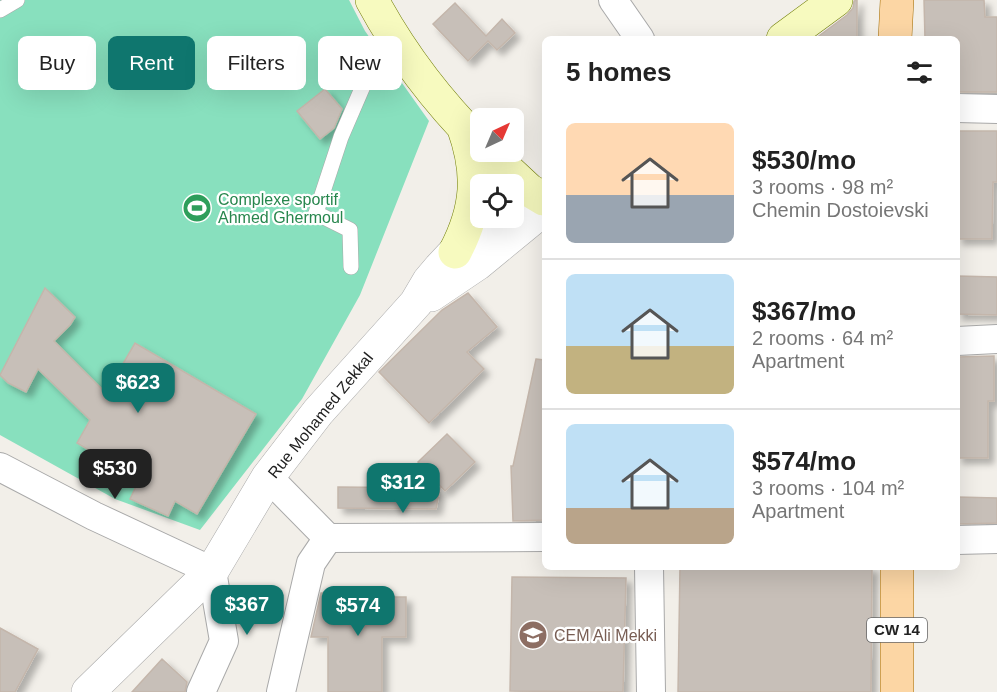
<!DOCTYPE html>
<meta charset="utf-8">
<style>
body{margin:0;font-family:Helvetica,sans-serif;background:#f6f6f6;color:#222;height:100vh;display:flex;flex-direction:column;font-size:22px;white-space:nowrap}
*{box-sizing:border-box;margin:0}
p{font-size:20px;color:#767676}
.icon{flex:none;width:33px;height:33px;fill:none;stroke:currentColor;stroke-width:2;stroke-linecap:round;stroke-linejoin:round}
.map{position:relative;flex:1;overflow:hidden}
.panel{position:absolute;left:542px;top:36px;width:418px;height:534px;display:flex;flex-direction:column;background:#fff;border-radius:9px;box-shadow:0 6px 24px #0002}
.panel>*{flex:none}
.guide{position:absolute;left:18px;top:36px;width:434px;height:54px;display:flex;gap:12px}
.needle{width:39px;rotate:44deg}
.controls{position:absolute;left:470px;top:108px;display:grid;gap:12px}
.controls a{display:grid;place-items:center;width:54px;height:54px;border-radius:9px;background:#fff;box-shadow:0 6px 24px #0002;font-size:30px}
.price{position:absolute;translate:-50% -51px;padding:0 14px;border-radius:12px;background:#0f766e;color:#fff;font-size:20px;line-height:39px;filter:drop-shadow(0 2px 3px #0008)}
.price::after{content:'';position:absolute;left:50%;top:36px;width:18px;height:14px;margin-left:-9px;background:inherit;clip-path:polygon(0 0,100% 0,50% 100%)}
.price.on{background:#222;color:#fff}
ul{padding:0;list-style:none}
li{display:flex;align-items:center;gap:18px;height:150px;padding:0 24px}
li+li{border-top:2px solid #e0e0e0}
li span{display:grid;place-items:center;flex:none;width:168px;height:120px;border-radius:9px;color:#555}
li>.icon{margin-inline-start:auto}
span .icon{width:72px;height:72px;fill:#fffc;stroke-width:1}
li b{font-size:26px}
h2{display:flex;justify-content:space-between;align-items:center;height:72px;padding:0 24px;font-size:26px}
.pill{padding:0 21px;border-radius:9px;background:#fff;box-shadow:0 6px 24px #0002;font-size:21px;line-height:54px}
.pill.on{background:#0f766e;color:#fff}
.map>svg:first-child{display:block}
.pitch{fill:#88e0be}
.building{fill:#c7bfb8;stroke:#c4b6ab;stroke-width:1.5;filter:url(#shadow)}
.lines{fill:none;stroke-linecap:round;stroke-linejoin:round}
.service-casing{stroke:#a9a9a9;stroke-width:16}
.minor-casing{stroke:#a9a9a9;stroke-width:30}
.tertiary-casing{stroke:#a9a9a9;stroke-width:34}
.secondary-casing{stroke:#707d05;stroke-width:34}
.primary-casing{stroke:#a06b00;stroke-width:34}
.service{stroke:#fff;stroke-width:15}
.minor{stroke:#fff;stroke-width:28}
.tertiary{stroke:#fff;stroke-width:33}
.secondary{stroke:#f7fabf;stroke-width:33}
.primary{stroke:#fcd6a4;stroke-width:33}
.labels{text-anchor:middle;stroke-width:4.5;stroke-linejoin:round;paint-order:stroke}
.shield{fill:#fff;stroke:#646464;stroke-width:1.5}
.shield-label{font-size:15px;font-weight:bold;fill:#222}
.leisure-label{font-size:16px;fill:#27864d;stroke:#fff;text-anchor:start}
.street-label{font-size:16px;fill:#222;stroke:#fff}
.education-label{font-size:16px;fill:#785e54;stroke:#fff;text-anchor:start}
</style>
<div class="map">
<svg width="997" height="692" viewBox="0 0 997 692">
<defs>
<filter id="shadow"><feDropShadow dx="5.5" dy="5.5" stdDeviation="3" flood-color="#0004"/></filter>
</defs>
<rect width="100%" height="100%" fill="#f2efe9"/>
<!-- pitch -->
<path class="pitch" d="M 0,0 L 349,0 L 365,31 L 429,121 L 360,295 L 302,399 L 200,530 L 115,499 L 0,435 Z"/>
<!-- building -->
<path class="building" d="M 857,0 L 857,39 L 815,39 L 847,15 L 853,8 L 854,1 Z
M 924,0 L 984,0 L 985,17 L 997,17 L 997,92 L 957,92 L 957,39 L 925,39 Z
M 455,3 L 486,36 L 502,19 L 515,33 L 497,50 L 488,41 L 468,61 L 433,24 Z
M 325,89 L 342,109 L 334,128 L 320,139 L 297,111 Z
M 957,131 L 997,131 L 997,182 L 993,182 L 992,239 L 957,239 Z
M 957,276 L 997,277 L 997,315 L 957,314 Z
M 45,288 L 75,317 L 70,325 L 54,341 L 106,393 L 135,343 L 256,414 L 197,514 L 175,501 L 168,516 L 130,499 L 139,480 L 77,443 L 90,420 L 38,369 L 26,392 L 8,383 L 0,375 Z
M 468,293 L 497,327 L 467,352 L 484,369 L 429,423 L 379,372 L 442,310 Z
M 994,356 L 994,401 L 988,401 L 988,458 L 957,458 L 957,357 Z
M 536,359 L 544,360 L 544,520 L 513,521 L 511,466 L 513,466 Z
M 447,434 L 475,462 L 445,491 L 418,462 Z
M 338,487 L 440,488 L 436,509 L 338,508 Z
M 957,497 L 997,498 L 997,523 L 957,524 Z
M 680,567 L 872,567 L 871,692 L 678,692 Z
M 512,577 L 626,578 L 623,692 L 510,691 Z
M 321,593 L 390,593 L 390,597 L 406,597 L 406,637 L 382,637 L 382,692 L 328,692 L 328,637 L 311,637 Z
M 0,628 L 38,649 L 15,692 L 0,692 Z
M 162,659 L 187,682 L 185,692 L 132,692 Z"/>
<g class="lines">
<!-- service casing -->
<g class="service-casing">
<path id="service" d="M 0,10 L 17,0
M 351,267 L 350,230 L 316,213 L 341,137 L 379,49 L 392,34"/>
</g>
<!-- minor casing -->
<g class="minor-casing">
<path id="minor" d="M 613,0 L 640,39
M 957,108 L 997,109
M 957,341 L 997,339
M 0,467 L 94,516 L 212,571 L 224,641 L 201,692
M 268,477 L 328,538 L 544,537
M 957,540 L 997,539
M 649,567 L 651,692
M 281,692 L 311,563 L 328,538"/>
</g>
<!-- tertiary casing -->
<g class="tertiary-casing">
<path id="tertiary" d="M 431,295 L 477,264 L 544,209
M 88,692 L 212,571 L 268,477 L 318,412 L 416,303 L 429,281 L 440,268 L 455,252 L 498,218"/>
</g>
<!-- secondary casing -->
<g class="secondary-casing">
<path id="secondary" d="M 372,0 C 400,52 438,102 480,144
M 783,39 L 836,0
M 488,152 L 529,190 L 544,199
M 455,252 C 478,208 480,173 463,126"/>
</g>
<!-- primary casing -->
<g class="primary-casing">
<path id="primary" d="M 895,39 L 897,0
M 897,692 L 897,567"/>
</g>
<!-- service -->
<use href="#service" class="service"/>
<!-- minor -->
<use href="#minor" class="minor"/>
<!-- tertiary -->
<use href="#tertiary" class="tertiary"/>
<!-- secondary -->
<use href="#secondary" class="secondary"/>
<!-- primary -->
<use href="#primary" class="primary"/>
</g>
<!-- icons -->
<defs>
<g id="stadium-disc" transform="scale(1.5)"><circle r="9.5" fill="#2e9e5b" stroke="#fff"/><path d="M0-5a6.5 5 0 1 0 0 10a6.5 5 0 1 0 0-10ZM-3.5-1.8h7v3.6h-7Z" fill="#fff"/></g>
<g id="school-disc" transform="scale(1.5)"><circle r="9.5" fill="#8d6e63" stroke="#fff"/><path d="M0-5L7-2L0 1L-7-2ZM-4 1L0 2.5L4 1V4Q0 6-4 4Z" fill="#fff"/></g>
</defs>
<g fill-rule="evenodd">
<use href="#stadium-disc" x="197" y="208"/>
<use href="#school-disc" x="533" y="635"/>
</g>
<g class="labels">
<!-- shield labels -->
<rect class="shield" x="867" y="618" width="60" height="24" rx="4.5"/>
<g class="shield-label">
<text x="897" y="635">CW 14</text>
</g>
<!-- leisure labels -->
<g class="leisure-label">
<text x="218" y="205">Complexe sportif<tspan x="218" dy="18">Ahmed Ghermoul</tspan></text>
</g>
<!-- street labels -->
<g class="street-label">
<text transform="translate(320 415) rotate(-51)" y="6">Rue Mohamed Zekkal</text>
</g>
<!-- education labels -->
<g class="education-label">
<text x="554" y="641">CEM Ali Mekki</text>
</g>
</g>
</svg>
<div class="controls">
<a><svg class="needle" viewBox="-14 -14 28 28"><path d="M0-13l5 13h-10z" fill="#e53935"/><path d="M0 13l5-13h-10z" fill="#767676"/></svg></a>
<a><svg class="icon" aria-label="locate" viewBox="0 0 24 24"><circle cx="12" cy="12" r="6"/><path d="M12 2v4M12 18v4M2 12h4M18 12h4"/></svg></a>
</div>
<b class="price" style="left:138px;top:414px">$623</b>
<b class="price on" style="left:115px;top:500px">$530</b>
<b class="price" style="left:403px;top:514px">$312</b>
<b class="price" style="left:247px;top:636px">$367</b>
<b class="price" style="left:358px;top:637px">$574</b>
<div class="guide">
<a class="pill">Buy</a>
<a class="pill on">Rent</a>
<a class="pill">Filters</a>
<a class="pill">New</a>
</div>
<section class="panel">
<h2>5 homes<svg class="icon" aria-label="filters" viewBox="0 0 24 24"><path d="M4 7h16M4 17h16"/><circle cx="9" cy="7" r="2"/><circle cx="15" cy="17" r="2"/></svg></h2>
<ul>
<li><span style="background:linear-gradient(#ffd9b3 60%,#9aa5b1 0)"><svg class="icon" aria-label="home" viewBox="0 0 24 24"><path d="M3 11l9-7 9 7M6 9v11h12V9"/></svg></span><div><b>$530/mo</b><p>3 rooms · 98 m²</p><p>Chemin Dostoievski</p></div></li>
<li><span style="background:linear-gradient(#bfe0f5 60%,#c2b280 0)"><svg class="icon" aria-label="home" viewBox="0 0 24 24"><path d="M3 11l9-7 9 7M6 9v11h12V9"/></svg></span><div><b>$367/mo</b><p>2 rooms · 64 m²</p><p>Apartment</p></div></li>
<li><span style="background:linear-gradient(#bfe0f5 70%,#b9a48a 0)"><svg class="icon" aria-label="home" viewBox="0 0 24 24"><path d="M3 11l9-7 9 7M6 9v11h12V9"/></svg></span><div><b>$574/mo</b><p>3 rooms · 104 m²</p><p>Apartment</p></div></li>
</ul>
</section>
</div>
